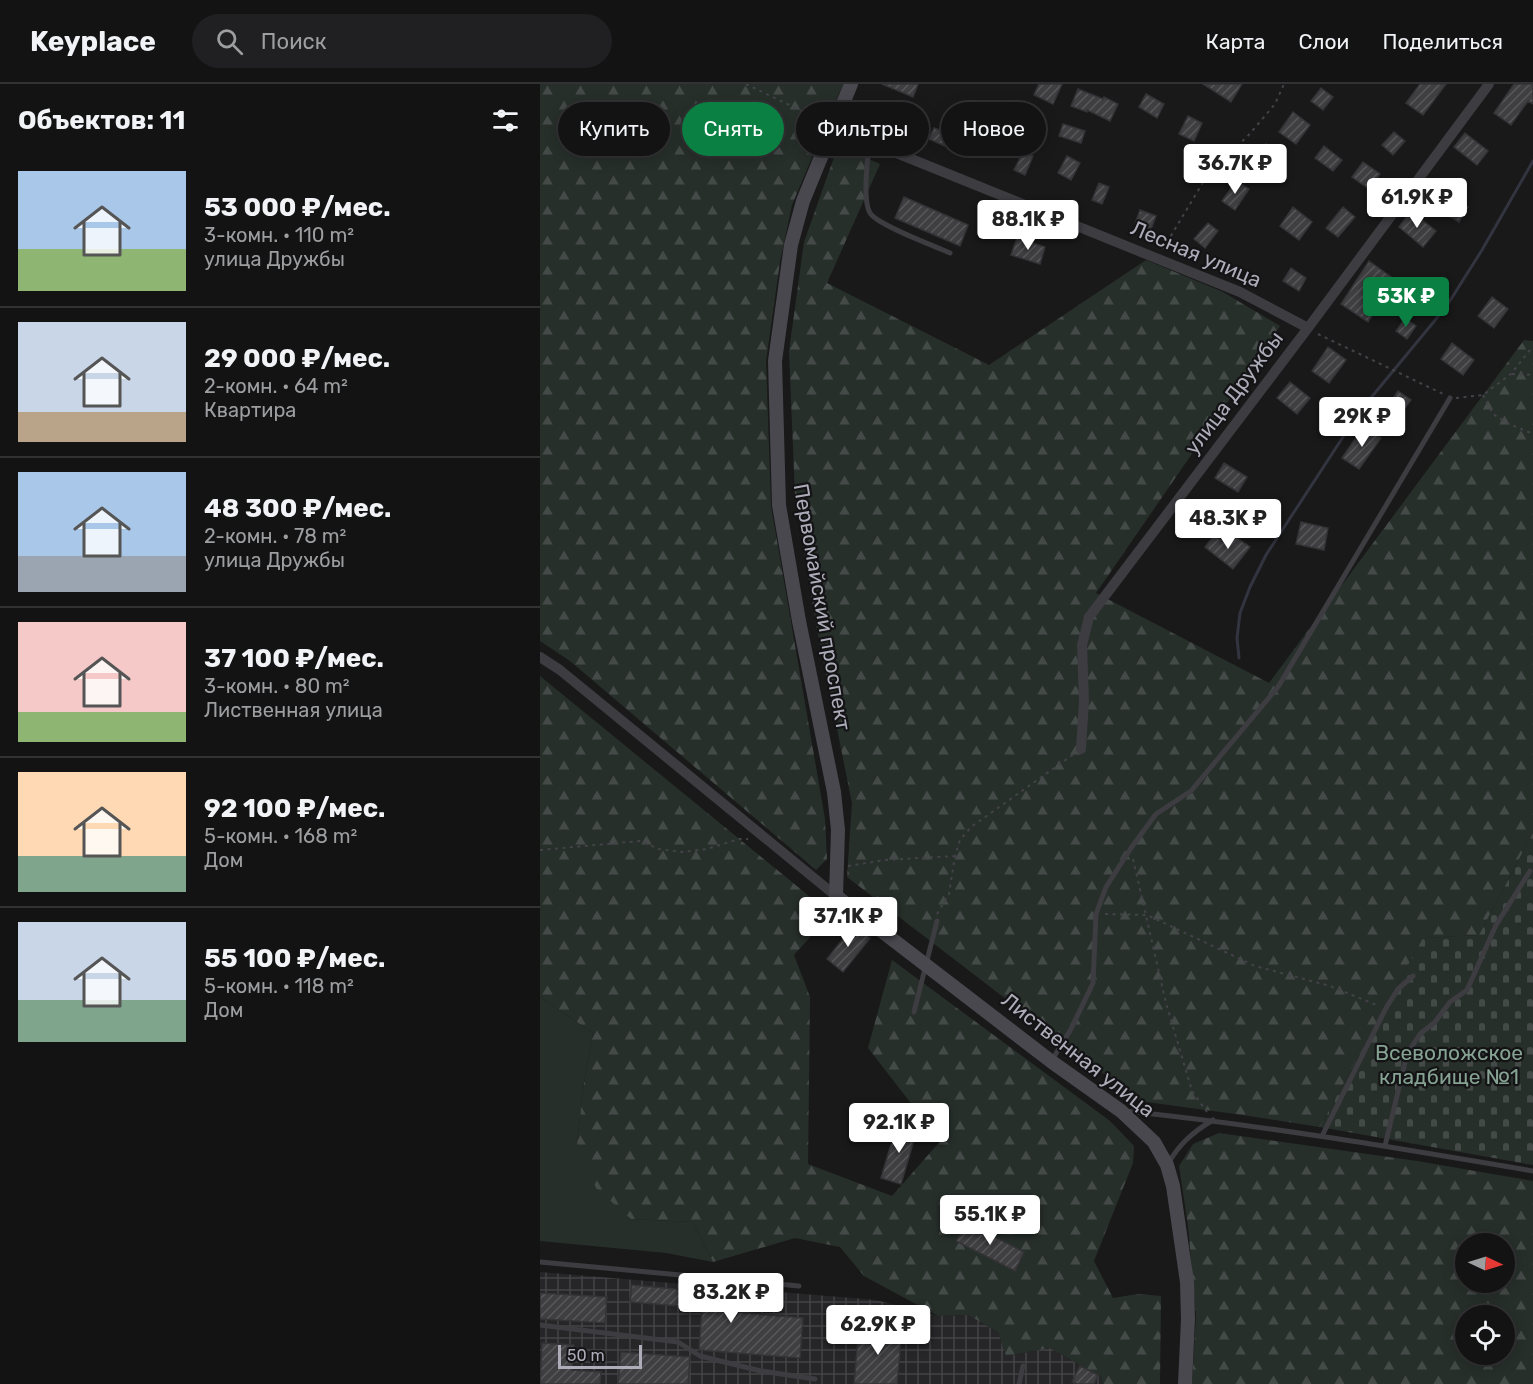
<!DOCTYPE html>
<html lang="ru">
<meta charset="utf-8">
<style>
body{margin:0;font-family:Rubik,sans-serif;background:#202022;color:#f1f3f6;height:100vh;display:flex;flex-direction:column;font-size:22px;white-space:nowrap}
*{box-sizing:border-box;margin:0}
p{font-size:20px;color:#9d9ea0}
.icon{flex:none;width:33px;height:33px;fill:none;stroke:currentColor;stroke-width:2;stroke-linecap:round;stroke-linejoin:round}
.map{position:relative;flex:1;overflow:hidden}
.sheet{display:flex;flex-direction:column;background:#131314;width:540px}
.sheet>*{flex:none}
.guide{position:absolute;left:18px;top:18px;width:570px;height:54px;display:flex;gap:12px}
.needle{width:39px;rotate:94deg}
.controls{position:absolute;left:915px;top:1149px;display:grid;gap:12px}
.controls a{display:grid;place-items:center;width:60px;height:60px;border-radius:50%;background:#131314;box-shadow:0 3px 15px #0003,0 0 0 2px #323234;font-size:30px}
.scale{position:absolute;left:18px;bottom:15px;width:84px;box-sizing:border-box;padding-left:6px;border:3px solid #adacb9;border-top:0;font-size:16px;line-height:21px;white-space:nowrap;color:#adacb9;-webkit-text-stroke:4px #141315;paint-order:stroke}
.price{position:absolute;translate:-50% -51px;padding:0 14px;border-radius:6px;background:#fff;color:#222;font-size:20px;line-height:39px;filter:drop-shadow(0 2px 3px #0008)}
.price::after{content:'';position:absolute;left:50%;top:36px;width:18px;height:14px;margin-left:-9px;background:inherit;clip-path:polygon(0 0,100% 0,50% 100%)}
.price.active{background:#0b8043;color:#fff}
ul{padding:0;list-style:none}
li{display:flex;align-items:center;gap:18px;height:150px;padding:0 18px}
li+li{border-top:2px solid #323234}
li span{display:grid;place-items:center;flex:none;width:168px;height:120px;border-radius:0px;color:#555}
li>.icon{margin-inline-start:auto}
span .icon{width:72px;height:72px;fill:#fffc;stroke-width:1}
li b{font-size:26px}
h2{display:flex;justify-content:space-between;align-items:center;height:72px;padding:0 18px;font-size:26px}
.pill{padding:0 21px;border-radius:27px;background:#131314;box-shadow:0 3px 15px #0003,0 0 0 2px #323234;font-size:21px;line-height:54px}
.pill.active{background:#0b8043;color:#fff}
header{display:flex;align-items:center;gap:36px;box-sizing:border-box;height:84px;padding:0 30px;background:#131314;border-bottom:2px solid #323234}
header strong{font-size:28px}
nav{display:flex;gap:33px;margin-inline-start:auto;font-size:21px}
.search{width:420px;height:54px;background:#202022;display:flex;align-items:center;gap:15px;box-sizing:border-box;padding:0 21px;border-radius:33px;color:#9d9ea0;font-size:22px}
main{display:flex;flex:1;min-height:0}
.map>svg:first-child{display:block}
.industrial{fill:url(#industrial-grid)}
.green{fill:#272f2b}
.forest{fill:url(#forest-firs);fill-rule:evenodd}
.cemetery{fill:url(#cemetery-stones)}
.lines{fill:none;stroke-linecap:round;stroke-linejoin:round}
.stream{stroke:#32343f;stroke-width:3}
.building{fill:url(#building-hatch);stroke:#343336;stroke-width:1.5}
.path{stroke:#434248;stroke-width:2;stroke-dasharray:3 4.5;stroke-linecap:butt}
.lane{stroke:#3d3c41;stroke-width:5}
.street{stroke:#3d3c41;stroke-width:10}
.secondary{stroke:#49484f;stroke-width:14}
.labels{text-anchor:middle;stroke-width:4.5;stroke-linejoin:round;paint-order:stroke}
.street-label{font-size:21px;fill:#adacb9;stroke:#141315}
.park-label{font-size:21px;fill:#85a292;stroke:#141315}
</style>
<header>
<strong>Keyplace</strong>
<div class="search"><svg class="icon" aria-label="search" viewBox="0 0 24 24"><circle cx="10" cy="10" r="6"/><path d="M15 15l6 6"/></svg>Поиск</div>
<nav><a>Карта</a><a>Слои</a><a>Поделиться</a></nav>
</header>
<main>
<section class="sheet">
<h2>Объектов: 11<svg class="icon" aria-label="filters" viewBox="0 0 24 24"><path d="M4 7h16M4 17h16"/><circle cx="9" cy="7" r="2"/><circle cx="15" cy="17" r="2"/></svg></h2>
<ul>
<li><span style="background:linear-gradient(#a9c7e8 65%,#8fb573 0)"><svg class="icon" aria-label="home" viewBox="0 0 24 24"><path d="M3 11l9-7 9 7M6 9v11h12V9"/></svg></span><div><b>53 000 ₽/мес.</b><p>3-комн. · 110 m²</p><p>улица Дружбы</p></div></li>
<li><span style="background:linear-gradient(#c9d6e8 75%,#b9a48a 0)"><svg class="icon" aria-label="home" viewBox="0 0 24 24"><path d="M3 11l9-7 9 7M6 9v11h12V9"/></svg></span><div><b>29 000 ₽/мес.</b><p>2-комн. · 64 m²</p><p>Квартира</p></div></li>
<li><span style="background:linear-gradient(#a9c7e8 70%,#9aa5b1 0)"><svg class="icon" aria-label="home" viewBox="0 0 24 24"><path d="M3 11l9-7 9 7M6 9v11h12V9"/></svg></span><div><b>48 300 ₽/мес.</b><p>2-комн. · 78 m²</p><p>улица Дружбы</p></div></li>
<li><span style="background:linear-gradient(#f6c9c9 75%,#8fb573 0)"><svg class="icon" aria-label="home" viewBox="0 0 24 24"><path d="M3 11l9-7 9 7M6 9v11h12V9"/></svg></span><div><b>37 100 ₽/мес.</b><p>3-комн. · 80 m²</p><p>Лиственная улица</p></div></li>
<li><span style="background:linear-gradient(#ffd9b3 70%,#7fa58c 0)"><svg class="icon" aria-label="home" viewBox="0 0 24 24"><path d="M3 11l9-7 9 7M6 9v11h12V9"/></svg></span><div><b>92 100 ₽/мес.</b><p>5-комн. · 168 m²</p><p>Дом</p></div></li>
<li><span style="background:linear-gradient(#c9d6e8 65%,#7fa58c 0)"><svg class="icon" aria-label="home" viewBox="0 0 24 24"><path d="M3 11l9-7 9 7M6 9v11h12V9"/></svg></span><div><b>55 100 ₽/мес.</b><p>5-комн. · 118 m²</p><p>Дом</p></div></li>
</ul>
</section>
<div class="map">
<svg width="993" height="1300" viewBox="0 0 993 1300">
<defs>
<pattern id="industrial-grid" width="8" height="8" patternUnits="userSpaceOnUse" patternTransform="scale(1.5)"><rect width="8" height="8" fill="#262527"/><path d="M0 4h8M4 0v8" fill="none" stroke="#434244"/></pattern>
<pattern id="forest-firs" width="22" height="20" patternUnits="userSpaceOnUse" patternTransform="scale(1.5)"><rect width="22" height="20" fill="#272f2b"/><path d="M5 1l3.5 6h-7zM16 11l3.5 6h-7z" fill="#444a48"/></pattern>
<pattern id="cemetery-stones" width="16" height="16" patternUnits="userSpaceOnUse" patternTransform="scale(1.5)"><rect width="16" height="16" fill="#272f2b"/><path d="M2 7V4a2 2 0 0 1 4 0v3zM10 15v-3a2 2 0 0 1 4 0v3z" fill="#444a48"/></pattern>
<pattern id="building-hatch" width="6" height="6" patternUnits="userSpaceOnUse" patternTransform="scale(1.5)"><rect width="6" height="6" fill="#3f3e41"/><path d="M-1 1l2-2M0 6l6-6M5 7l2-2" fill="none" stroke="#58575a"/></pattern>
</defs>
<rect width="100%" height="100%" fill="#19191a"/>
<!-- industrial -->
<path class="industrial" d="M 0,1188 L 336,1216 L 398,1232 L 428,1231 L 458,1248 L 466,1272 L 510,1264 L 561,1293 L 563,1300 L 0,1300 Z"/>
<!-- green -->
<path class="green" d="M 0,913 L 53,949 L 44,998 L 37,1060 L 91,1135 L 153,1138 L 173,1178 L 126,1169 L 0,1157 Z"/>
<!-- forest -->
<path class="forest" d="M 0,0 L 303,0 L 252,121 L 240,178 L 226,277 L 231,422 L 285,735 L 287,775 L 276,786 L 30,577 L 0,557 Z
M 298,62 L 340,80 L 287,199 L 449,281 L 606,176 L 683,208 L 740,242 L 556,509 L 729,599 L 984,256 L 993,257 L 993,749 L 939,851 L 883,854 L 780,1043 L 703,1031 L 599,1017 L 307,793 L 312,719 L 276,541 L 255,412 L 249,267 L 264,158 Z
M 0,592 L 291,830 L 254,871 L 270,913 L 268,1080 L 352,1112 L 403,1054 L 384,1036 L 328,964 L 352,876 L 570,1037 L 594,1062 L 593,1079 L 554,1177 L 573,1214 L 598,1210 L 621,1212 L 620,1300 L 563,1300 L 561,1293 L 510,1264 L 466,1272 L 458,1248 L 428,1231 L 398,1232 L 324,1192 L 300,1163 L 255,1154 L 173,1178 L 153,1138 L 91,1135 L 56,1104 L 37,1060 L 44,998 L 53,949 L 0,913 Z
M 679,1049 L 877,1077 L 993,1097 L 993,1300 L 652,1300 L 656,1232 L 648,1142 L 639,1082 L 653,1060 ZM 926,1160 L 964,1160 L 964,1198 L 926,1198 ZM 926,1232 L 964,1232 L 964,1270 L 926,1270 Z"/>
<!-- cemetery -->
<path class="cemetery" d="M 993,749 L 993,1081 L 780,1043 L 883,854 L 939,851 Z"/>
<g class="lines">
<!-- stream -->
<path class="stream" d="M 699,574 L 697,554 L 700,529 L 710,503 L 726,471 L 820,327 L 906,223 L 942,166 L 993,77"/>
</g>
<!-- building -->
<path class="building" d="M 342,0 L 378,0 L 373,13 Z
M 499,0 L 522,0 L 513,20 L 494,11 Z
M 663,0 L 702,0 L 691,18 Z
M 880,0 L 906,0 L 883,31 L 866,19 Z
M 974,0 L 993,0 L 993,20 L 988,17 L 971,41 L 954,29 Z
M 781,4 L 793,13 L 783,26 L 771,17 Z
M 538,5 L 563,15 L 564,13 L 578,20 L 570,37 L 547,26 L 547,28 L 531,22 Z
M 606,10 L 624,20 L 617,34 L 599,23 Z
M 336,19 L 360,31 L 352,47 L 328,36 Z
M 753,28 L 770,41 L 756,60 L 739,48 Z
M 648,32 L 662,39 L 654,57 L 639,50 Z
M 523,40 L 545,47 L 541,59 L 519,52 Z
M 394,44 L 410,50 L 405,62 L 389,55 Z
M 447,48 L 458,53 L 451,69 L 440,65 Z
M 854,48 L 865,57 L 853,71 L 842,61 Z
M 925,49 L 948,67 L 937,81 L 914,63 Z
M 726,60 L 737,67 L 724,87 L 713,79 Z
M 784,62 L 802,76 L 793,87 L 775,74 Z
M 483,68 L 493,72 L 485,91 L 474,86 Z
M 527,72 L 540,79 L 531,96 L 518,89 Z
M 823,78 L 840,90 L 829,105 L 812,93 Z
M 696,97 L 709,105 L 695,126 L 682,117 Z
M 559,99 L 569,103 L 562,120 L 552,116 Z
M 909,112 L 928,123 L 919,138 L 900,127 Z
M 364,113 L 428,141 L 420,162 L 355,134 Z
M 753,123 L 772,138 L 759,156 L 740,142 Z
M 803,123 L 815,133 L 798,153 L 786,144 Z
M 600,126 L 616,132 L 611,145 L 595,140 Z
M 871,127 L 896,147 L 883,163 L 859,143 Z
M 668,139 L 678,147 L 665,164 L 654,155 Z
M 477,154 L 505,163 L 500,180 L 471,171 Z
M 829,177 L 851,193 L 832,219 L 838,223 L 828,238 L 801,220 Z
M 751,184 L 766,194 L 759,207 L 743,197 Z
M 952,213 L 968,225 L 954,244 L 938,232 Z
M 865,234 L 876,242 L 867,255 L 856,247 Z
M 912,259 L 934,276 L 923,291 L 901,275 Z
M 788,263 L 806,276 L 789,299 L 772,287 Z
M 750,298 L 770,314 L 757,330 L 737,314 Z
M 858,307 L 871,316 L 859,332 L 847,323 Z
M 824,342 L 841,354 L 819,385 L 802,374 Z
M 684,379 L 707,393 L 698,408 L 675,394 Z
M 658,418 L 677,432 L 667,446 L 648,432 Z
M 761,438 L 788,444 L 784,466 L 756,460 Z
M 674,451 L 686,460 L 693,451 L 710,463 L 693,485 L 665,463 Z
M 314,841 L 330,854 L 303,888 L 287,875 Z
M 357,1040 L 377,1046 L 361,1100 L 341,1094 Z
M 426,1138 L 484,1168 L 475,1187 L 416,1157 Z
M 92,1201 L 178,1209 L 177,1226 L 263,1234 L 260,1274 L 159,1266 L 162,1224 L 90,1218 Z
M 0,1209 L 67,1213 L 65,1239 L 0,1235 Z
M 319,1242 L 362,1246 L 357,1300 L 314,1300 Z
M 2,1259 L 34,1261 L 32,1286 L 61,1288 L 60,1300 L 0,1300 Z
M 81,1268 L 150,1273 L 148,1300 L 78,1300 Z
M 540,1282 L 558,1291 L 554,1300 L 537,1300 L 532,1298 Z"/>
<g class="lines">
<!-- path -->
<path class="path" d="M 206,0 L 282,37
M 623,165 L 671,85 L 707,53 L 735,20 L 744,0
M 778,250 L 903,310
M 972,290 L 993,291
M 943,311 L 953,330 L 967,339 L 993,350
M 916,314 L 943,311 L 971,290 L 993,262
M 0,766 L 100,757 L 119,765 L 141,768 L 167,765 L 199,755 L 208,755
M 593,775 L 626,919 L 652,1007 L 667,1028
M 308,782 L 345,776 L 415,772
M 397,830 L 409,810 L 415,772 L 420,756 L 431,743 L 534,670
M 565,830 L 607,831 L 715,882 L 790,902 L 839,922"/>
<!-- lane -->
<path class="lane" d="M 329,59 C 328,76 322,115 330,129 C 337,141 395,162 410,169
M 374,928 L 397,837
M 512,976 L 531,945 L 553,899 L 556,830 L 566,803 L 591,764 L 616,730 L 651,707 L 738,603 L 910,314
M 585,1027 C 722,1041 857,1064 993,1087
M 782,1052 L 846,924 L 858,905 L 873,892
M 845,1062 L 867,970 L 880,950 L 895,938 L 910,918 L 927,906 L 956,841 L 990,787
M 628,1080 C 639,1060 653,1048 673,1036
M 0,1178 L 259,1202
M 0,1241 L 138,1258 L 160,1272 L 221,1287 L 275,1295
M 479,1300 L 483,1282"/>
<!-- street -->
<path class="street" d="M 292,43 L 700,208 L 768,244
M 0,573 L 20,586 L 296,812
M 541,665 L 544,617 L 542,561 L 549,533 L 768,244 L 949,0"/>
<!-- secondary -->
<path class="secondary" d="M 311,0 L 263,117 L 251,161 L 235,277 L 239,421 L 259,537 L 294,708 L 298,746 L 296,812 L 512,978 L 581,1027 L 614,1058 L 627,1081 L 633,1102 L 647,1198 L 648,1235 L 645,1300"/>
</g>
<g class="labels">
<!-- street labels -->
<g class="street-label">
<text transform="translate(656 170) rotate(23)" y="7">Лесная улица</text>
<text transform="translate(694 309) rotate(-53)" y="7">улица Дружбы</text>
<text transform="translate(282 523) rotate(80)" y="7">Первомайский проспект</text>
<text transform="translate(538 971) rotate(38)" y="7">Лиственная улица</text>
</g>
<!-- park labels -->
<g class="park-label">
<text x="909" y="976">Всеволожское<tspan x="909" dy="24">кладбище №1</tspan></text>
</g>
</g>
</svg>
<div class="controls">
<a><svg class="needle" viewBox="-14 -14 28 28"><path d="M0-13l5 13h-10z" fill="#e53935"/><path d="M0 13l5-13h-10z" fill="#9d9ea0"/></svg></a>
<a><svg class="icon" aria-label="locate" viewBox="0 0 24 24"><circle cx="12" cy="12" r="6"/><path d="M12 2v4M12 18v4M2 12h4M18 12h4"/></svg></a>
</div>
<div class="scale">50 m</div>
<b class="price" style="left:695px;top:111px">36.7K ₽</b>
<b class="price" style="left:877px;top:145px">61.9K ₽</b>
<b class="price" style="left:488px;top:167px">88.1K ₽</b>
<b class="price active" style="left:866px;top:244px">53K ₽</b>
<b class="price" style="left:822px;top:364px">29K ₽</b>
<b class="price" style="left:688px;top:466px">48.3K ₽</b>
<b class="price" style="left:308px;top:864px">37.1K ₽</b>
<b class="price" style="left:359px;top:1070px">92.1K ₽</b>
<b class="price" style="left:450px;top:1162px">55.1K ₽</b>
<b class="price" style="left:191px;top:1240px">83.2K ₽</b>
<b class="price" style="left:338px;top:1272px">62.9K ₽</b>
<div class="guide">
<a class="pill">Купить</a>
<a class="pill active">Снять</a>
<a class="pill">Фильтры</a>
<a class="pill">Новое</a>
</div>
</div>
</main>
